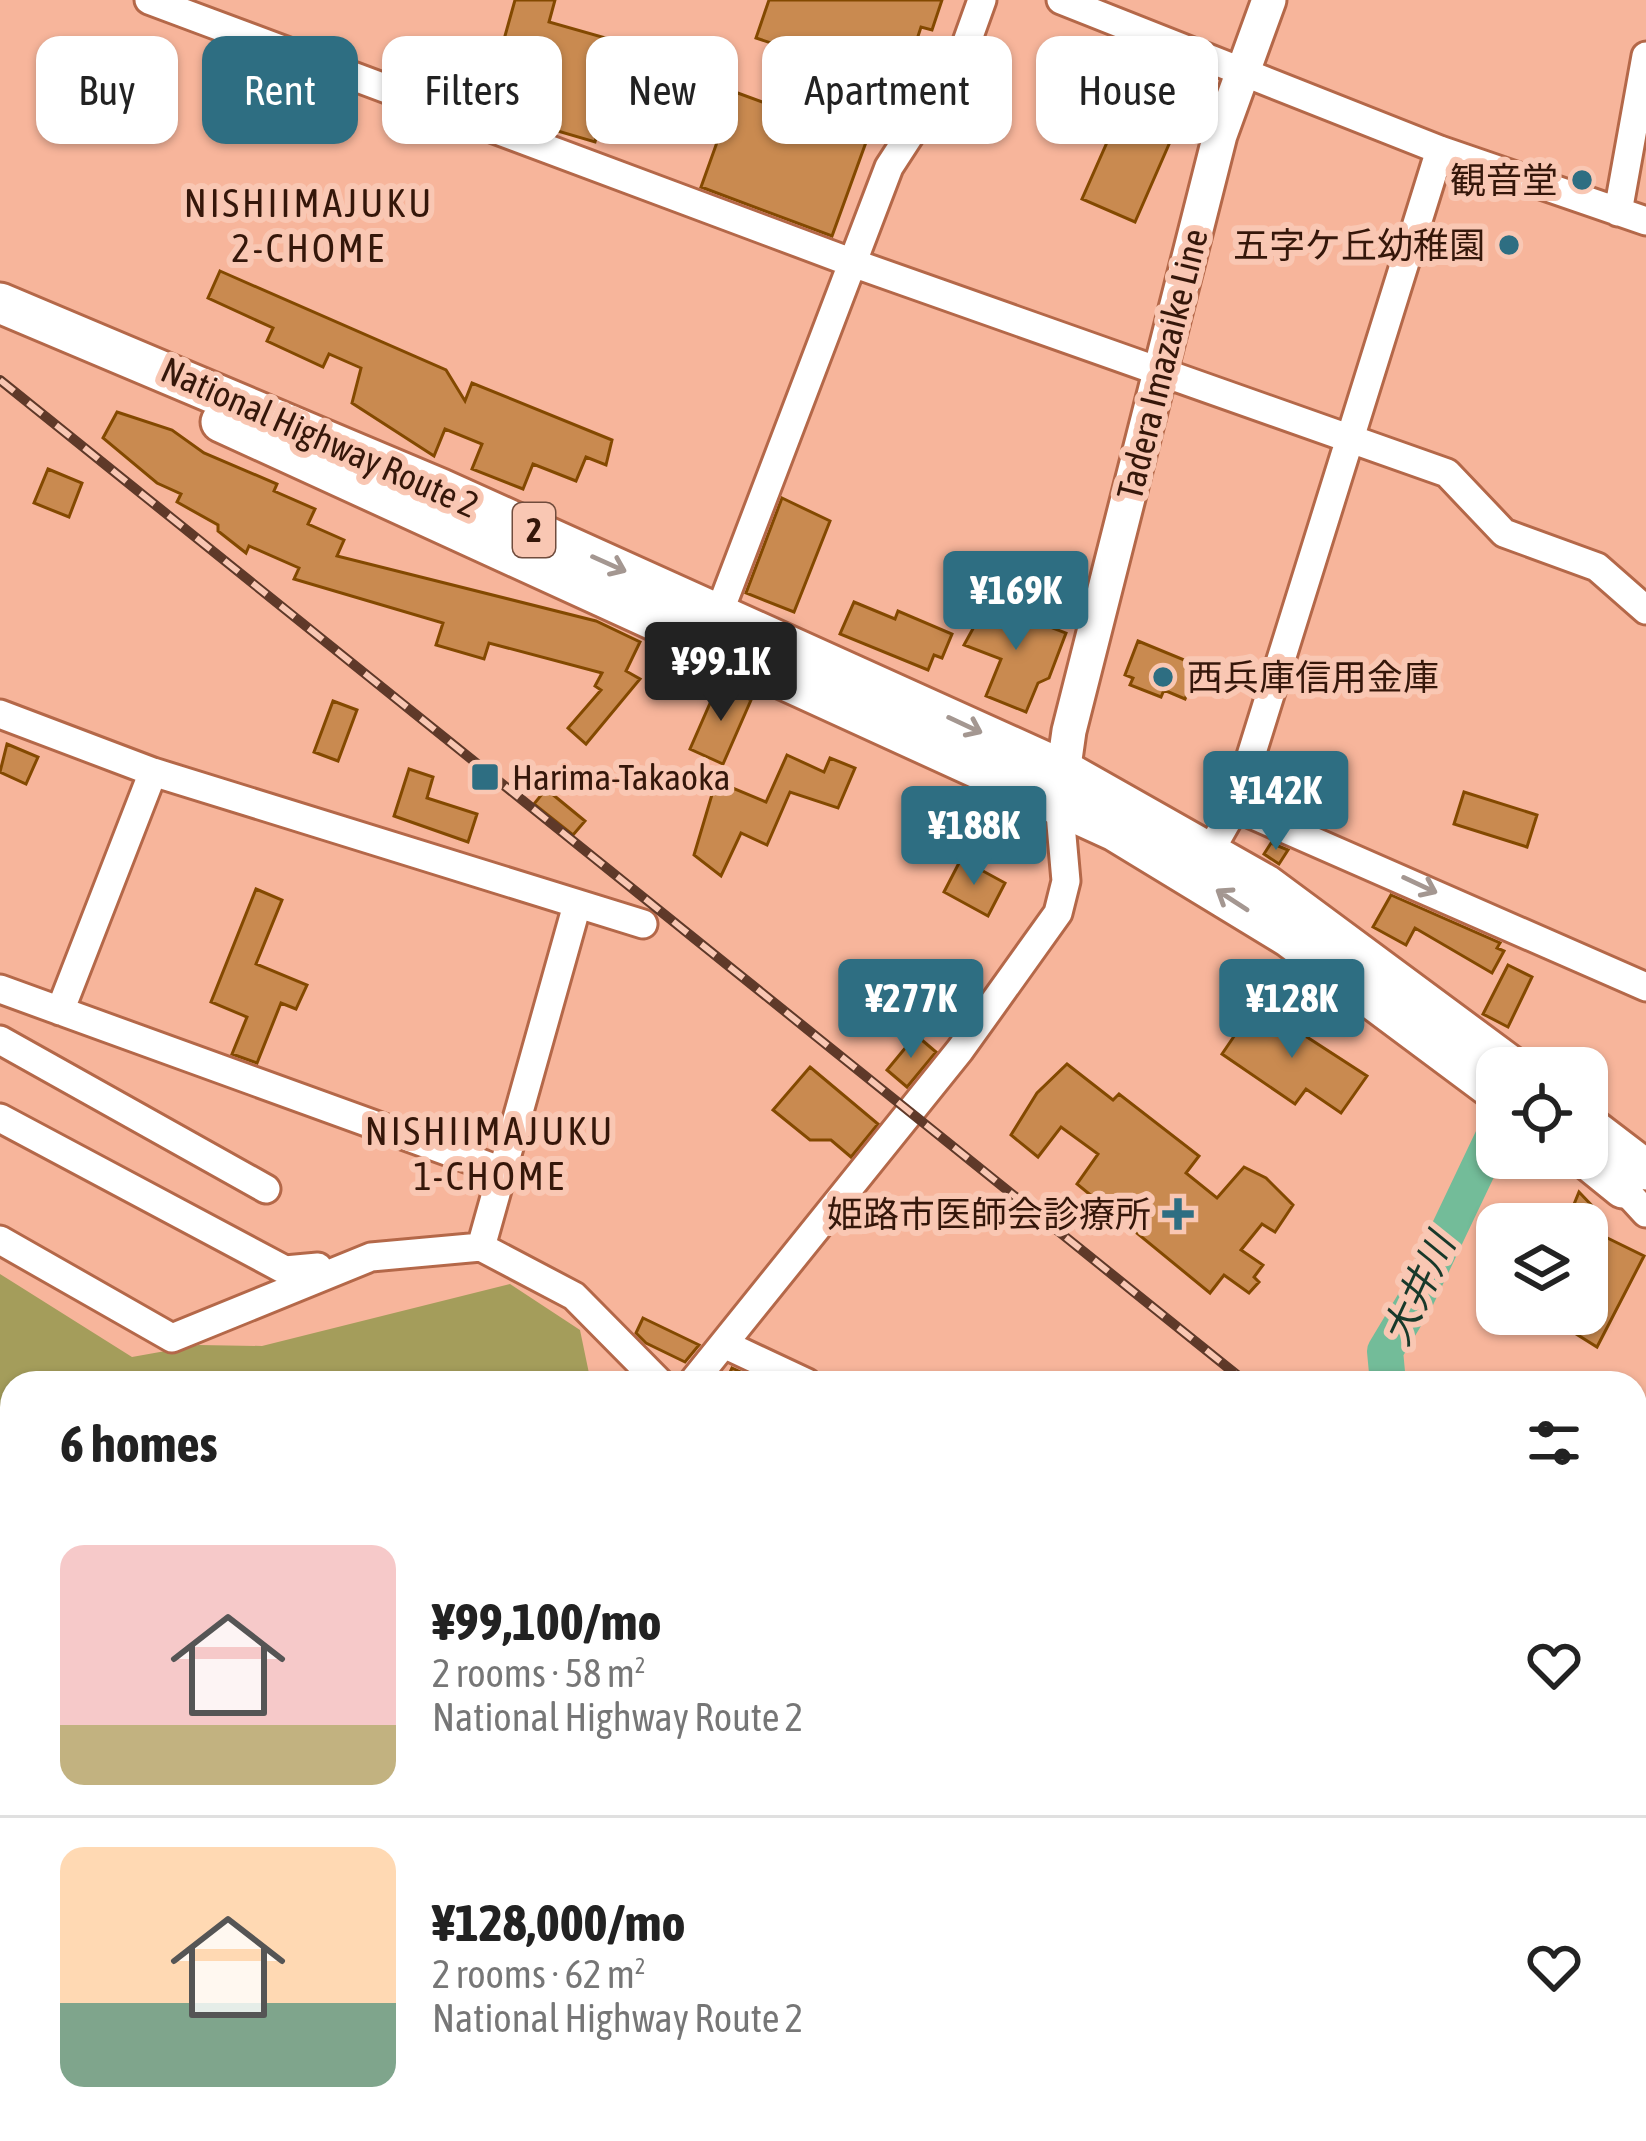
<!DOCTYPE html>
<meta charset="utf-8">
<style>
body{margin:0;font-family:"Asap Condensed","Noto Sans JP",sans-serif;background:#f2f2f2;color:#222;height:100vh;display:flex;flex-direction:column;font-size:45px;white-space:nowrap}
*{box-sizing:border-box;margin:0}
p{font-size:39px;color:#767676}
.icon{flex:none;width:66px;height:66px;fill:none;stroke:currentColor;stroke-width:2;stroke-linecap:round;stroke-linejoin:round}
.map{position:relative;flex:1;overflow:hidden}
.details{position:absolute;left:0px;top:1371px;width:1647px;height:771px;display:flex;flex-direction:column;background:#fff;border-radius:36px 36px 0 0;box-shadow:0 3px 9px #0004}
.details>*{flex:none}
.hud{position:absolute;left:36px;top:36px;width:1575px;height:108px;display:flex;gap:24px}
.fabs{position:absolute;left:1476px;top:1047px;display:grid;gap:24px}
.fabs a{display:grid;place-items:center;width:132px;height:132px;border-radius:24px;background:#fff;box-shadow:0 3px 9px #0004;font-size:60px}
.price{position:absolute;translate:-50% -102px;padding:0 27px;border-radius:12px;background:#2e6e82;color:#fff;font-size:39px;line-height:78px;filter:drop-shadow(0 3px 6px #0008)}
.price::after{content:'';position:absolute;left:50%;top:72px;width:36px;height:27px;margin-left:-18px;background:inherit;clip-path:polygon(0 0,100% 0,50% 100%)}
.price.active{background:#222;color:#fff}
ul{padding:0;list-style:none}
li{display:flex;align-items:center;gap:36px;height:300px;padding:0 60px}
li+li{border-top:3px solid #e0e0e0}
li span{display:grid;place-items:center;flex:none;width:336px;height:240px;border-radius:24px;color:#555}
li>.icon{margin-inline-start:auto}
span .icon{width:144px;height:144px;fill:#fffc;stroke-width:1}
li b{font-size:51px}
h2{display:flex;justify-content:space-between;align-items:center;height:144px;padding:0 60px;font-size:51px}
.tag{padding:0 42px;border-radius:24px;background:#fff;box-shadow:0 3px 9px #0004;font-size:42px;line-height:108px}
.tag.active{background:#2e6e82;color:#fff}
.map>svg:first-child{display:block}
.green{fill:#a49d5b}
.lines{fill:none;stroke-linecap:round;stroke-linejoin:round}
.river{stroke:#73bc99;stroke-width:36}
.building{fill:#c98a50;stroke:#834900;stroke-width:3}
.minor-casing{stroke:#b46849;stroke-width:33}
.major-casing{stroke:#b46849;stroke-width:39}
.highway-casing{stroke:#b46849;stroke-width:45}
.minor{stroke:#fff;stroke-width:27}
.major{stroke:#fff;stroke-width:33}
.highway{stroke:#fff;stroke-width:39}
.rail-casing{stroke:#5f3929;stroke-width:10}
.rail{stroke:#f9c7b3;stroke-width:6;stroke-dasharray:18;stroke-linecap:butt}
.oneway{stroke:#a49791}
.poi-dot{fill:#2e6e82;stroke:#f9c7b3;stroke-width:4.5}
.labels{text-anchor:middle;stroke-width:12;stroke-linejoin:round;paint-order:stroke}
.shield{fill:#f9c7b3;stroke:#704c3d;stroke-width:3}
.shield-label{font-size:33px;font-weight:bold;fill:#35170a}
.poi-label{font-size:36px;fill:#35170a;stroke:#f9c7b3;text-anchor:end}
.street-label{font-size:36px;fill:#35170a;stroke:#f9c7b3}
.neighbourhood-label{font-size:39px;letter-spacing:3px;fill:#35170a;stroke:#f9c7b3}
.water-label{font-size:39px;font-style:italic;fill:#18392a;stroke:#f9c7b3}
</style>
<div class="map">
<svg width="1646" height="2141" viewBox="0 0 1646 2141">
<rect width="100%" height="100%" fill="#f7b59b"/>
<!-- green -->
<path class="green" d="M 0,1274 L 132,1357 L 199,1345 L 262,1346 L 510,1284 L 580,1330 L 591,1383 L 12,1383 L 12,2130 L 791,2130 L 793,2141 L 0,2141 Z"/>
<g class="lines">
<!-- river -->
<path class="river" d="M 1388,1383 L 1385,1351 L 1415,1301 L 1495,1133
M 1536,2130 L 1538,2141"/>
</g>
<!-- building -->
<path class="building" d="M 515,0 L 555,0 L 549,22 L 655,52 L 647,80 L 615,71 L 595,142 L 544,127 L 548,113 L 488,97 Z
M 769,0 L 942,0 L 932,30 L 921,27 L 888,128 L 873,123 L 832,236 L 701,187 L 735,92 L 773,106 L 792,50 L 756,38 Z
M 1120,113 L 1173,135 L 1135,222 L 1082,199 Z
M 220,271 L 446,370 L 465,401 L 472,383 L 612,440 L 606,465 L 586,457 L 576,481 L 533,464 L 523,489 L 472,469 L 482,444 L 445,429 L 434,456 L 352,403 L 361,368 L 329,354 L 323,367 L 267,341 L 273,328 L 208,298 Z
M 117,412 L 172,430 L 204,453 L 277,484 L 274,491 L 315,509 L 308,524 L 344,540 L 337,556 L 596,621 L 640,642 L 626,671 L 640,679 L 586,744 L 568,728 L 601,690 L 595,686 L 602,673 L 489,643 L 484,659 L 436,645 L 443,623 L 294,579 L 299,568 L 249,546 L 246,553 L 218,531 L 218,525 L 177,502 L 181,494 L 157,483 L 103,438 Z
M 48,469 L 82,483 L 69,517 L 34,503 Z
M 782,498 L 830,521 L 794,612 L 746,593 Z
M 854,602 L 895,619 L 898,611 L 952,634 L 942,658 L 934,655 L 928,670 L 840,634 Z
M 987,603 L 1066,633 L 1049,678 L 1038,683 L 1026,712 L 986,696 L 1001,659 L 964,645 Z
M 1138,641 L 1199,666 L 1185,699 L 1164,690 L 1161,697 L 1130,685 L 1133,678 L 1125,675 Z
M 718,685 L 751,700 L 723,764 L 690,749 Z
M 333,701 L 357,710 L 338,761 L 314,752 Z
M 7,744 L 38,757 L 26,784 L 0,772 Z
M 787,755 L 824,772 L 830,758 L 855,768 L 838,808 L 790,792 L 767,845 L 741,833 L 721,876 L 694,855 L 716,781 L 766,802 Z
M 409,769 L 433,777 L 427,798 L 477,814 L 468,842 L 394,816 Z
M 546,789 L 585,821 L 573,835 L 534,804 Z
M 1464,792 L 1537,815 L 1527,847 L 1454,824 Z
M 1271,843 L 1288,850 L 1279,864 L 1264,854 Z
M 961,859 L 1005,883 L 988,916 L 944,892 Z
M 256,889 L 282,900 L 256,964 L 307,985 L 296,1009 L 281,1003 L 257,1063 L 232,1054 L 247,1017 L 211,1002 Z
M 1391,895 L 1500,943 L 1497,948 L 1504,951 L 1492,973 L 1415,928 L 1406,945 L 1373,927 Z
M 1508,965 L 1532,977 L 1508,1027 L 1483,1014 Z
M 1256,1004 L 1367,1076 L 1341,1113 L 1306,1089 L 1295,1104 L 1222,1054 Z
M 916,1035 L 936,1052 L 907,1087 L 887,1070 Z
M 1067,1064 L 1113,1100 L 1119,1094 L 1199,1156 L 1186,1173 L 1217,1198 L 1244,1167 L 1266,1178 L 1293,1205 L 1275,1232 L 1262,1224 L 1241,1250 L 1263,1265 L 1254,1277 L 1259,1282 L 1249,1293 L 1224,1275 L 1210,1293 L 1077,1184 L 1098,1154 L 1061,1127 L 1038,1157 L 1011,1135 L 1037,1093 Z
M 810,1067 L 878,1124 L 851,1157 L 831,1140 L 810,1140 L 773,1110 Z
M 1579,1192 L 1599,1213 L 1594,1224 L 1566,1224 Z
M 1587,1228 L 1644,1256 L 1597,1347 L 1565,1327 L 1572,1314 L 1587,1314 Z
M 643,1318 L 699,1345 L 685,1362 L 646,1343 L 636,1333 Z
M 732,1368 L 765,1383 L 725,1383 Z"/>
<g class="lines">
<!-- minor casing -->
<g class="minor-casing">
<path id="minor" d="M 149,0 L 853,263 L 1447,473 L 1504,533 L 1597,567 L 1646,610
M 1061,0 L 1440,150 L 1646,221
M 1618,212 L 1646,56
M 719,613 L 889,167 L 963,53 L 982,0
M 0,714 L 153,772 L 643,924
M 1235,807 L 1646,987
M 1210,851 L 1235,807 L 1440,150
M 0,989 L 502,1171
M 60,1011 L 153,772
M 0,1040 L 266,1189
M 0,1118 L 285,1270 L 318,1267
M 1623,1188 L 1646,1213
M 0,1240 L 172,1338 L 371,1257 L 481,1247 L 574,1296 L 660,1383
M 481,1247 L 577,905
M 724,1344 L 807,1383
M 692,1383 L 960,1050 L 1058,913 L 1066,881 L 1059,802
M 1635,2083 L 1646,2049
M 1374,2141 L 1404,2130
M 1617,2141 L 1620,2130"/>
</g>
<!-- major casing -->
<g class="major-casing">
<path id="major" d="M 1060,795 L 1069,731 L 1220,135 L 1269,0"/>
</g>
<!-- highway casing -->
<g class="highway-casing">
<path id="highway" d="M 0,303 L 441,489 L 1063,770 L 1266,885 L 1513,1068
M 221,422 L 1115,831 L 1289,937 L 1497,1092
M 1587,1125 L 1646,1170
M 1586,1158 L 1623,1188"/>
</g>
<!-- minor -->
<use href="#minor" class="minor"/>
<!-- major -->
<use href="#major" class="major"/>
<!-- highway -->
<use href="#highway" class="highway"/>
<!-- rail casing -->
<g class="rail-casing">
<path id="rail" d="M 0,380 L 1247,1383
M 1635,1699 L 1646,1708"/>
</g>
<!-- rail -->
<use href="#rail" class="rail"/>
</g>
<!-- one-way arrows -->
<defs><path id="oneway-shaft" d="M-6 0H5M1.5-3L5.5 0L1.5 3" fill="none" stroke-width="1.6" stroke-linecap="round" stroke-linejoin="round" transform="scale(3)"/></defs>
<g class="oneway">
<use href="#oneway-shaft" transform="translate(609 564) rotate(24)"/>
<use href="#oneway-shaft" transform="translate(965 725) rotate(25)"/>
<use href="#oneway-shaft" transform="translate(1420 885) rotate(25)"/>
<use href="#oneway-shaft" transform="translate(1232 900) rotate(-147)"/>
</g>
<!-- markers -->
<g class="poi-dot">
<circle cx="1582" cy="180" r="12"/>
<circle cx="1509" cy="245" r="12"/>
<circle cx="1163" cy="677" r="12"/>
<rect x="470" y="762" width="30" height="30" rx="6"/>
<path d="M1172 1196h12v12h12v12h-12v12h-12v-12h-12v-12h12z"/>
</g>
<g class="labels">
<!-- shield labels -->
<rect class="shield" x="513" y="503" width="42" height="54" rx="9"/>
<g class="shield-label">
<text x="534" y="542">2</text>
</g>
<!-- poi labels -->
<g class="poi-label">
<text x="1558" y="193">観音堂</text>
<text x="1485" y="258">五字ケ丘幼稚園</text>
<text x="1187" y="690" text-anchor="start">西兵庫信用金庫</text>
<text x="512" y="790" text-anchor="start">Harima-Takaoka</text>
<text x="1151" y="1227">姫路市医師会診療所</text>
</g>
<!-- street labels -->
<g class="street-label">
<text transform="translate(1162 364) rotate(-76)" y="13">Tadera Imazaike Line</text>
<text transform="translate(320 437) rotate(24)" y="13">National Highway Route 2</text>
</g>
<!-- neighbourhood labels -->
<g class="neighbourhood-label">
<text x="309" y="217">NISHIIMAJUKU<tspan x="309" dy="45">2-CHOME</tspan></text>
<text x="490" y="1145">NISHIIMAJUKU<tspan x="490" dy="45">1-CHOME</tspan></text>
</g>
<!-- water labels -->
<g class="water-label">
<text transform="translate(1418 1289) rotate(-65)" y="14">大井川</text>
</g>
</g>
</svg>
<div class="fabs">
<a><svg class="icon" aria-label="locate" viewBox="0 0 24 24"><circle cx="12" cy="12" r="6"/><path d="M12 2v4M12 18v4M2 12h4M18 12h4"/></svg></a>
<a><svg class="icon" aria-label="layers" viewBox="0 0 24 24"><path d="M12 4l9 5-9 5-9-5zM3 14l9 5 9-5"/></svg></a>
</div>
<b class="price" style="left:1016px;top:653px">¥169K</b>
<b class="price active" style="left:721px;top:724px">¥99.1K</b>
<b class="price" style="left:1276px;top:853px">¥142K</b>
<b class="price" style="left:974px;top:888px">¥188K</b>
<b class="price" style="left:911px;top:1061px">¥277K</b>
<b class="price" style="left:1292px;top:1061px">¥128K</b>
<div class="hud">
<a class="tag">Buy</a>
<a class="tag active">Rent</a>
<a class="tag">Filters</a>
<a class="tag">New</a>
<a class="tag">Apartment</a>
<a class="tag">House</a>
</div>
<section class="details">
<h2>6 homes<svg class="icon" aria-label="filters" viewBox="0 0 24 24"><path d="M4 7h16M4 17h16"/><circle cx="9" cy="7" r="2"/><circle cx="15" cy="17" r="2"/></svg></h2>
<ul>
<li><span style="background:linear-gradient(#f6c9c9 75%,#c2b280 0)"><svg class="icon" aria-label="home" viewBox="0 0 24 24"><path d="M3 11l9-7 9 7M6 9v11h12V9"/></svg></span><div><b>¥99,100/mo</b><p>2 rooms · 58 m²</p><p>National Highway Route 2</p></div><svg class="icon" aria-label="heart" viewBox="0 0 24 24"><path d="M12 20l-8-8c-3-5 5-10 8-4 3-6 11-1 8 4z"/></svg></li>
<li><span style="background:linear-gradient(#ffd9b3 65%,#7fa58c 0)"><svg class="icon" aria-label="home" viewBox="0 0 24 24"><path d="M3 11l9-7 9 7M6 9v11h12V9"/></svg></span><div><b>¥128,000/mo</b><p>2 rooms · 62 m²</p><p>National Highway Route 2</p></div><svg class="icon" aria-label="heart" viewBox="0 0 24 24"><path d="M12 20l-8-8c-3-5 5-10 8-4 3-6 11-1 8 4z"/></svg></li>
</ul>
</section>
</div>
